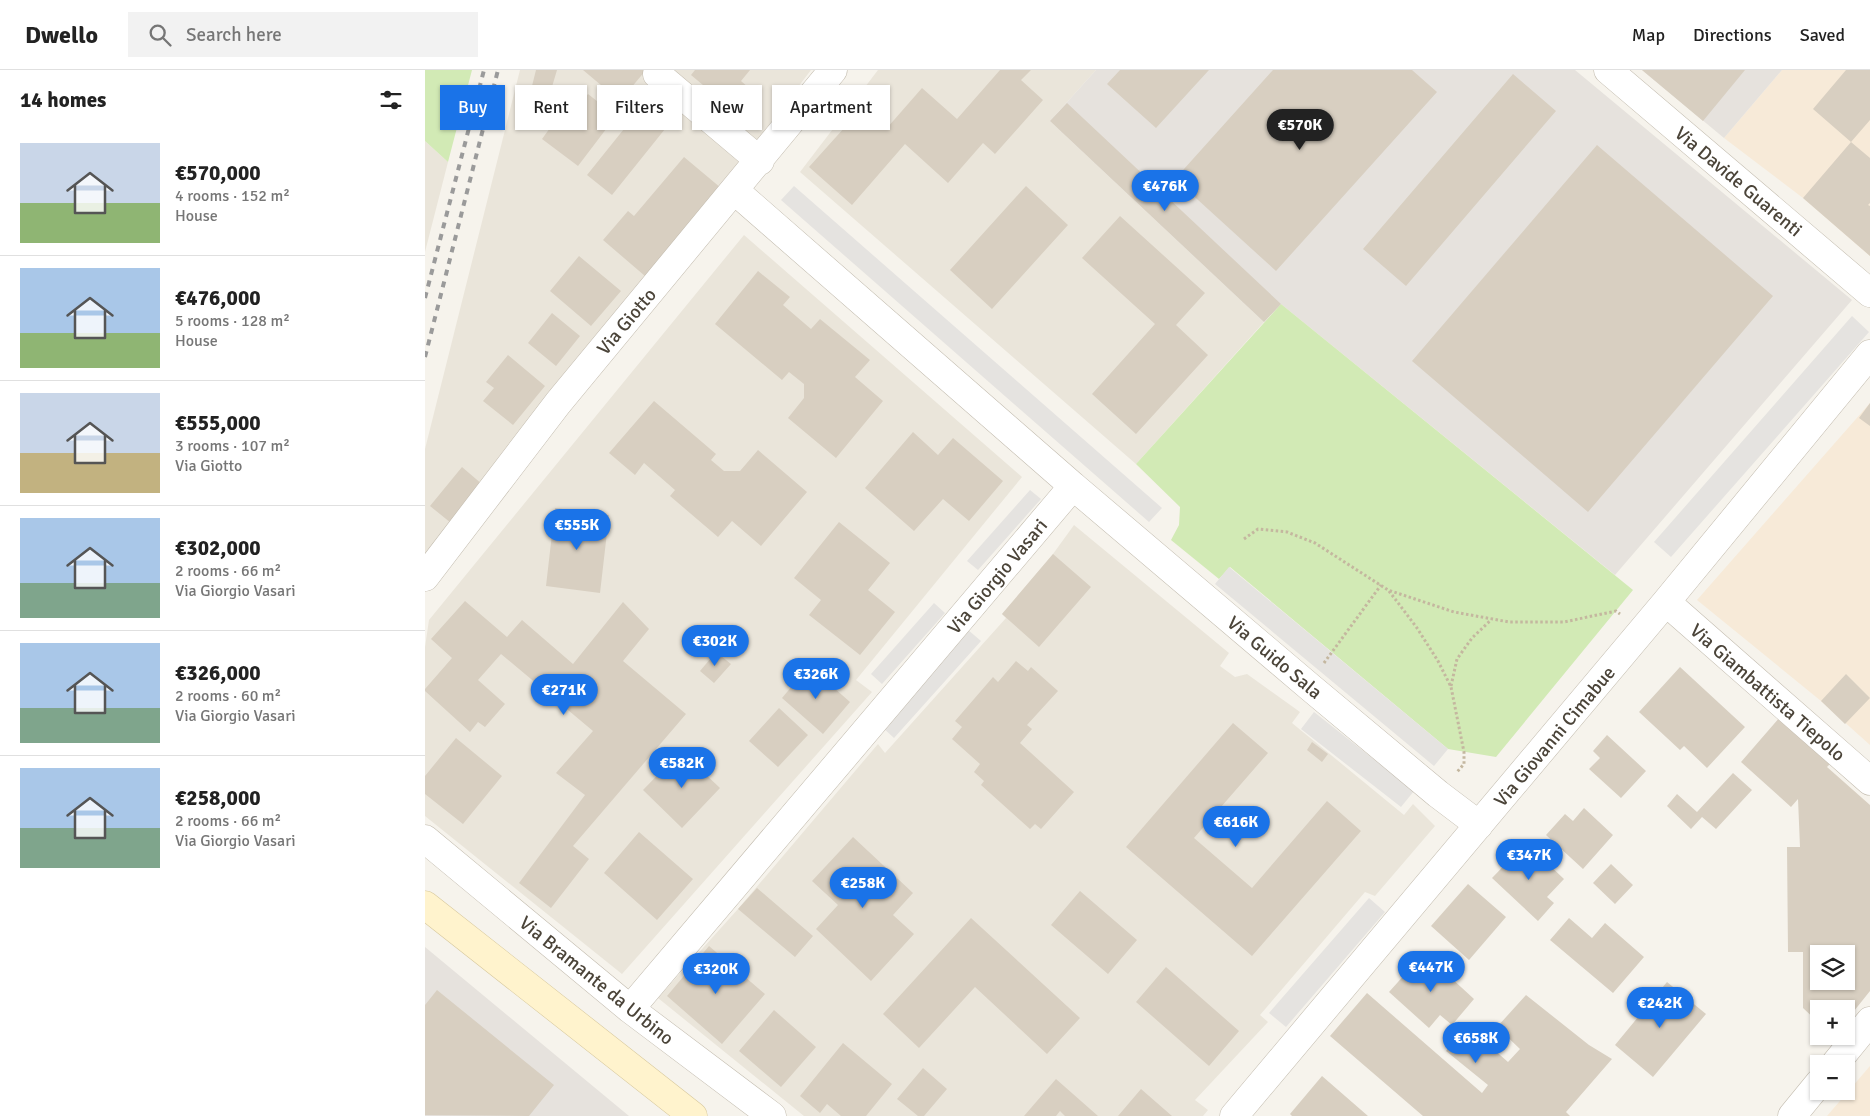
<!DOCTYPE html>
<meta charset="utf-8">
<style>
body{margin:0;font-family:Signika,sans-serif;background:#f2f2f2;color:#222;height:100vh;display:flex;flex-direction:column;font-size:19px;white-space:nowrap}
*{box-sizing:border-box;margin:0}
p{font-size:16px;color:#767676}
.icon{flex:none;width:28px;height:28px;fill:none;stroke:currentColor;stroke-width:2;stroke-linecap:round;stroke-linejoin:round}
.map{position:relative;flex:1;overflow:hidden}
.panel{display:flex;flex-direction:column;background:#fff;width:425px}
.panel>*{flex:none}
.hud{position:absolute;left:15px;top:15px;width:475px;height:45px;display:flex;gap:10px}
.buttons{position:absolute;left:1385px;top:875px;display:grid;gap:10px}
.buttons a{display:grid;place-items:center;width:45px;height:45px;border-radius:0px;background:#fff;box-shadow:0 1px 4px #0004;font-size:25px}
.price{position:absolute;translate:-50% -42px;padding:0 11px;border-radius:18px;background:#1a73e8;color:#fff;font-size:16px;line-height:32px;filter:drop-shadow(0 1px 2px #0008)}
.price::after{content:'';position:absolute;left:50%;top:30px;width:15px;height:11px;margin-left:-8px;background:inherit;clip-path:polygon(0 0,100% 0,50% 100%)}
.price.active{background:#222;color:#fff}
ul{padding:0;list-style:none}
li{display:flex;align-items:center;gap:15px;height:125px;padding:0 20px}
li+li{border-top:1px solid #e0e0e0}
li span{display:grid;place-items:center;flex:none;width:140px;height:100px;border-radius:0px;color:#555}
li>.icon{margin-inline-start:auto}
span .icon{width:60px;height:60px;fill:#fffc;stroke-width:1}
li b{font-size:21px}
h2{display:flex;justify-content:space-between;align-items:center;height:60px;padding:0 20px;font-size:21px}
.chip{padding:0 18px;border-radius:0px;background:#fff;box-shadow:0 1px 4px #0004;font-size:18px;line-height:45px}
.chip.active{background:#1a73e8;color:#fff}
header{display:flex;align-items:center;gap:30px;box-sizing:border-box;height:70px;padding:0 25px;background:#fff;border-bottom:1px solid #e0e0e0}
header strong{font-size:24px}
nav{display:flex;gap:28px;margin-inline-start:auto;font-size:18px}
.search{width:350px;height:45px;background:#f2f2f2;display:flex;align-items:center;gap:12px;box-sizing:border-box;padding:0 18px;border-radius:0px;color:#767676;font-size:19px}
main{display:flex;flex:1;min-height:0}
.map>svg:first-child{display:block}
.residential{fill:#eae5da}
.commercial{fill:#f7ead8}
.industrial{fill:#e6e2dd}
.green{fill:#d2eab5}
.parking{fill:#e5e3e0}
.building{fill:#d8cfc1;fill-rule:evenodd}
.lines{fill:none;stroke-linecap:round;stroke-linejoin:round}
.street-casing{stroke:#c2bbae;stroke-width:29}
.secondary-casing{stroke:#d6c79b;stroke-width:29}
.path{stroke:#c4b79f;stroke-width:3;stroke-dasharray:2.5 2.5;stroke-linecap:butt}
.street{stroke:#fff;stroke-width:28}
.secondary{stroke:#fff3cd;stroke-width:28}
.rail{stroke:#9a9a9a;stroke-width:4;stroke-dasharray:6 6;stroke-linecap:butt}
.labels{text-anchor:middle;stroke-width:4.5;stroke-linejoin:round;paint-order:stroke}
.street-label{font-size:19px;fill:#4b4439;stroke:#fff}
</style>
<header>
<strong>Dwello</strong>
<div class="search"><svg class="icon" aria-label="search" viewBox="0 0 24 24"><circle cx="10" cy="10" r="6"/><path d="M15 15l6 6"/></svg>Search here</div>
<nav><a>Map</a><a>Directions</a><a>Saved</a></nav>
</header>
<main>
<section class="panel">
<h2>14 homes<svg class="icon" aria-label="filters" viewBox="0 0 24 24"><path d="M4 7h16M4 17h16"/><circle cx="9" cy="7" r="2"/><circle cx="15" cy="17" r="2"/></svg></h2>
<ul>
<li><span style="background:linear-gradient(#c9d6e8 60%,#8fb573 0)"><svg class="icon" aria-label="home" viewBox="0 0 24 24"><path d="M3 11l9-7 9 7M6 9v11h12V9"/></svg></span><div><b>€570,000</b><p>4 rooms · 152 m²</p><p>House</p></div></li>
<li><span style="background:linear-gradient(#a9c7e8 65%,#8fb573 0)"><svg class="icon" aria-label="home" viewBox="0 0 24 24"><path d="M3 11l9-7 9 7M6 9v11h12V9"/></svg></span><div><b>€476,000</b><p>5 rooms · 128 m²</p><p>House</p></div></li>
<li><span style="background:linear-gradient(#c9d6e8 60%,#c2b280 0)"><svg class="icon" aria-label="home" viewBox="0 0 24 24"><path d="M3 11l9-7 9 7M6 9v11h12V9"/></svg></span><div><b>€555,000</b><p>3 rooms · 107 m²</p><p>Via Giotto</p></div></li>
<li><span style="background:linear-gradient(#a9c7e8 65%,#7fa58c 0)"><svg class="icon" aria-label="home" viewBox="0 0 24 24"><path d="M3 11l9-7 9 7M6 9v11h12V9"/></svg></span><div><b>€302,000</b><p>2 rooms · 66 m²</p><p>Via Giorgio Vasari</p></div></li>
<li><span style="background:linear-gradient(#a9c7e8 65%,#7fa58c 0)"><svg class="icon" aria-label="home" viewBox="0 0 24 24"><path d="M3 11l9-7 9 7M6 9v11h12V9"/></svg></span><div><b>€326,000</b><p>2 rooms · 60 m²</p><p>Via Giorgio Vasari</p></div></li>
<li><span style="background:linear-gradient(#a9c7e8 60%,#7fa58c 0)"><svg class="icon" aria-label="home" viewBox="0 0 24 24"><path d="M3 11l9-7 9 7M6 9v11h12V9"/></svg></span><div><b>€258,000</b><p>2 rooms · 66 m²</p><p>Via Giorgio Vasari</p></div></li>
</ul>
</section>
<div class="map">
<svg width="1445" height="1046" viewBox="0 0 1445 1046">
<rect width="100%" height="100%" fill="#f6f3ec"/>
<!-- residential -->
<path class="residential" d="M 95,0 L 386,0 L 296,118 L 0,487 L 0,379 Z
M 453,0 L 671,0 L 625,51 L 839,252 L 711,394 L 375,102 Z
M 0,71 L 23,92 L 0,182 Z
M 319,165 L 597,407 L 431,610 L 447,622 L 197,904 L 0,746 L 0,577 L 4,550 Z
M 649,455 L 804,583 L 795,596 L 810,607 L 822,604 L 875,642 L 867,653 L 979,745 L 988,734 L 1010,756 L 950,826 L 940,822 L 835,945 L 843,952 L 770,1030 L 783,1040 L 778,1046 L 379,1046 L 233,928 L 313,839 L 453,674 L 460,683 L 581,548 L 577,544 L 628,484 Z"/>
<!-- commercial -->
<path class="commercial" d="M 1357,0 L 1445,0 L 1445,186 L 1378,128 L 1299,68 Z
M 1445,333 L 1445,675 L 1396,631 L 1272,530 Z
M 1445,996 L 1445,1046 L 1402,1046 Z"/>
<!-- industrial -->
<path class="industrial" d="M 671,0 L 1150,0 L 1427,230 L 1190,505 L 856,234 L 839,252 L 625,51 Z
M 1217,0 L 1357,0 L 1299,68 Z
M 0,877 L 204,1046 L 0,1046 Z"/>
<!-- green -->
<path class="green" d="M 0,0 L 47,0 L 23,92 L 0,71 Z
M 856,234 L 1208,520 L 1071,687 L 1023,679 L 805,497 L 794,509 L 746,470 L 754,455 L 755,437 L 711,394 Z"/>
<!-- parking -->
<path class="parking" d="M 369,116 L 737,438 L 724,452 L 356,130 Z
M 1427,246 L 1444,262 L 1246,487 L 1229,472 Z
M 605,420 L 616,429 L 553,500 L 542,491 Z
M 804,497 L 1023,679 L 1009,696 L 790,514 Z
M 509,533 L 520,543 L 457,614 L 446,604 Z
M 542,559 L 556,571 L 469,668 L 456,656 Z
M 889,642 L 989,721 L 976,737 L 876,659 Z
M 944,828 L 960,842 L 861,957 L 844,943 Z"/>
<!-- building -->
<path class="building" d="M 111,0 L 132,0 L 115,57 L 98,52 Z
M 158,0 L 221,0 L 195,31 Z
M 270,0 L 325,0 L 316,11 L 332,25 L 315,46 L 266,5 Z
M 575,0 L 606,0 L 596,10 L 618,30 L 570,84 L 558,73 L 523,113 L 480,74 L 427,135 L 384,97 L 438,37 L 462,58 L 497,18 L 532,49 Z
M 695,0 L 784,0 L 731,58 L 682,14 Z
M 848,0 L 987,0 L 1012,22 L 851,201 L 750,109 Z
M 1217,0 L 1320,0 L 1278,51 Z
M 1421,0 L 1445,0 L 1445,50 L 1426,72 L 1388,39 Z
M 1088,4 L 1131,41 L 981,216 L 938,179 Z
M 163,24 L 191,46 L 153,96 L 117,69 L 130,51 L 138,57 Z
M 642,33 L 856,234 L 839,252 L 625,51 Z
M 219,34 L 244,54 L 187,125 L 162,105 Z
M 1426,72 L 1445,88 L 1445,133 L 1443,135 L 1445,136 L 1445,186 L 1378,128 Z
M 1172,75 L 1348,226 L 1163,442 L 987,291 Z
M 259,87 L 296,118 L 220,206 L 178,170 L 203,141 L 209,146 Z
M 601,116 L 643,155 L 567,239 L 525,200 Z
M 695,146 L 780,223 L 751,255 L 783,285 L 711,364 L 667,324 L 730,254 L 657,188 Z
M 154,186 L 196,221 L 166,256 L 125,221 Z
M 333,201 L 365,227 L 358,235 L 386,259 L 395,249 L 445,290 L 430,307 L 458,331 L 411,388 L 363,348 L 379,328 L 379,314 L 364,302 L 357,310 L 290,254 Z
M 127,243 L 155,266 L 131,296 L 103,273 Z
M 83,285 L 120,316 L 88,355 L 58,331 L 69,318 L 61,312 Z
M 229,331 L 291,384 L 286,390 L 299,401 L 315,401 L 333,380 L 382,422 L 336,476 L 307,451 L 293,467 L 245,426 L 250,420 L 219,393 L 210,405 L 184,383 Z
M 1445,333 L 1445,356 L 1434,348 Z
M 488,362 L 513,385 L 528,368 L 578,411 L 544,451 L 518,429 L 489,461 L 440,418 Z
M 37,397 L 58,415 L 26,453 L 5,436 Z
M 130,438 L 184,445 L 175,523 L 121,516 Z
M 414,452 L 465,493 L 443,520 L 470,542 L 435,585 L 384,545 L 396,530 L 369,508 Z
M 628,484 L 666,517 L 614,577 L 577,544 Z
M 40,531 L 82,567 L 97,550 L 148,594 L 198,532 L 224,559 L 198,591 L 261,644 L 148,776 L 164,789 L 126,838 L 94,813 L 160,725 L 131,703 L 168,661 L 76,584 L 53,610 L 80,634 L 60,657 L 53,652 L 45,662 L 0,621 L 0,619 L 27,588 L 6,569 Z
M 291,582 L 306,594 L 289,613 L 275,601 Z
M 591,591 L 603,601 L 606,597 L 633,621 L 602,655 L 607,659 L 595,673 L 649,722 L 616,759 L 610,754 L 605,759 L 556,715 L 559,711 L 549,702 L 555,694 L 527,669 L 537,657 L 530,651 L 568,607 L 573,612 Z
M 384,596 L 425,632 L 398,664 L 357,628 Z
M 1255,597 L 1320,657 L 1282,698 L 1259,676 L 1255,680 L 1214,642 Z
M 1421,604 L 1445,628 L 1420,654 L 1396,631 Z
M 354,638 L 383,665 L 353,697 L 324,671 Z
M 1355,647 L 1406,693 L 1402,697 L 1445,735 L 1445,921 L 1421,951 L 1421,939 L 1394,939 L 1394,953 L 1378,938 L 1378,882 L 1363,882 L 1362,777 L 1375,777 L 1373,729 L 1366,737 L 1316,692 ZM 1394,884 L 1421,884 L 1421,911 L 1394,911 Z
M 808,653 L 843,683 L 769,768 L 827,818 L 902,731 L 936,761 L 827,886 L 701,777 Z
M 1182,665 L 1221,701 L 1196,728 L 1164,699 L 1175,688 L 1168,681 Z
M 31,668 L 77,706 L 38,754 L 0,724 L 0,706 Z
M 887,672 L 903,684 L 897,692 L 882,680 Z
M 256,681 L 295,718 L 257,758 L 218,720 Z
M 1308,703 L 1327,720 L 1291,759 L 1277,747 L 1266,759 L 1242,736 L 1252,724 L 1272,742 Z
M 1159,738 L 1188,765 L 1158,799 L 1121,765 L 1140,744 L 1148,751 Z
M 214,762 L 268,809 L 232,850 L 179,803 Z
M 428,767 L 488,823 L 468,845 L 489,864 L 446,911 L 391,859 L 413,835 L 387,811 Z
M 1101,773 L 1139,809 L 1122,827 L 1129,833 L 1113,851 L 1067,808 Z
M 1186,794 L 1208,815 L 1190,834 L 1168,813 Z
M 1043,814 L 1081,847 L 1044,890 L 1006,856 Z
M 332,818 L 388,866 L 370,887 L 313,839 Z
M 655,821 L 712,870 L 683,904 L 626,855 Z
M 546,848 L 655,948 L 622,984 L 550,917 L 494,978 L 458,944 Z
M 1144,848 L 1167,868 L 1180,853 L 1219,887 L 1188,923 L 1125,870 Z
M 284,876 L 340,924 L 297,974 L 242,926 Z
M 999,883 L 1049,929 L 1027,955 L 1015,945 L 1004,958 L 964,922 Z
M 741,897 L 814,961 L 784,996 L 711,932 Z
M 1242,912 L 1281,944 L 1228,1007 L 1190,975 Z
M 12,920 L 129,1015 L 104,1046 L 0,1045 L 0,935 Z
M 942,923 L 1057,1023 L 1063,1015 L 1021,981 L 1042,956 L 1083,992 L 1095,979 L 1072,957 L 1101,925 L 1164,975 L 1187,989 L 1141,1042 L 1145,1046 L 998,1046 L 905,966 Z
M 349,940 L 391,977 L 356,1017 L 314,981 Z
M 418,973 L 467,1014 L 441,1046 L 416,1046 L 402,1034 L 395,1043 L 375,1026 Z
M 498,998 L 522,1019 L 499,1046 L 493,1046 L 472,1029 Z
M 897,1006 L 943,1046 L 867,1046 L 865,1044 Z
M 631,1009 L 673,1046 L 640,1046 L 635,1041 L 631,1046 L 599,1046 Z
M 716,1019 L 747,1046 L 693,1046 Z"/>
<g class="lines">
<!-- street casing -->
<g class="street-casing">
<path id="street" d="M 1183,0 L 1445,223
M 232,4 L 335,91
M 648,416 L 886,618 L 1013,724 L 1054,755
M 0,507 L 133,333 L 408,0
M 1241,532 L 1445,711
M 0,769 L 205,939 L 347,1046
M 205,939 L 648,416 L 309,120
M 1410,994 L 1445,951
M 809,1046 L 1241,532 L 1445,284
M 1367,1046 L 1394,1013"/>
</g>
<!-- secondary casing -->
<g class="secondary-casing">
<path id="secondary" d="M 0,835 L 268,1046"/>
</g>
<!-- path -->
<path class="path" d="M 819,469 L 833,459 L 862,462 L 890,473 L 963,520 L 1029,542 L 1084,552 L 1139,552 L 1191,541 L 1195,544
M 964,521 L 992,558 L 1013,591 L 1026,617 L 1039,682 L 1039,694 L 1032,702
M 899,593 L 956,515
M 1026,616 L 1032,589 L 1047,568 L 1067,549"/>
<!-- street -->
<use href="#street" class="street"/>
<!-- secondary -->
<use href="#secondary" class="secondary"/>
<!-- rail -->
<path class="rail" d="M 0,228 L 59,0
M 0,287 L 73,0"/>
</g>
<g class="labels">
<!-- street labels -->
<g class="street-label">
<text transform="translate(1314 111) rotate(40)" y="7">Via Davide Guarenti</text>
<text transform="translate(201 251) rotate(-50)" y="7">Via Giotto</text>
<text transform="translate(572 506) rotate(-50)" y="7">Via Giorgio Vasari</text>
<text transform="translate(850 587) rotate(40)" y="7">Via Guido Sala</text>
<text transform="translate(1343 622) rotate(41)" y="7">Via Giambattista Tiepolo</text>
<text transform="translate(1129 666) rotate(-50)" y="7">Via Giovanni Cimabue</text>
<text transform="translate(172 910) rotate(39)" y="7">Via Bramante da Urbino</text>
</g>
</g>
</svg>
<div class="buttons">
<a><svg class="icon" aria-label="layers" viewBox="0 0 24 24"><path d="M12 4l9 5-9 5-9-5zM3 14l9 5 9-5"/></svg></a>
<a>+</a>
<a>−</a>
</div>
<b class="price active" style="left:875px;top:81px">€570K</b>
<b class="price" style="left:740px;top:142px">€476K</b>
<b class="price" style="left:152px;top:481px">€555K</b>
<b class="price" style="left:290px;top:597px">€302K</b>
<b class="price" style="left:391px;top:630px">€326K</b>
<b class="price" style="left:139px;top:646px">€271K</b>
<b class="price" style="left:257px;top:719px">€582K</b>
<b class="price" style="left:811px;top:778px">€616K</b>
<b class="price" style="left:1104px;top:811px">€347K</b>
<b class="price" style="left:438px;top:839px">€258K</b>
<b class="price" style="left:1006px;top:923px">€447K</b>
<b class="price" style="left:291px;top:925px">€320K</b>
<b class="price" style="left:1235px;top:959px">€242K</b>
<b class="price" style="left:1051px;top:994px">€658K</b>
<div class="hud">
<a class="chip active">Buy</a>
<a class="chip">Rent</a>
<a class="chip">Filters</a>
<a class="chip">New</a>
<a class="chip">Apartment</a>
</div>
</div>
</main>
